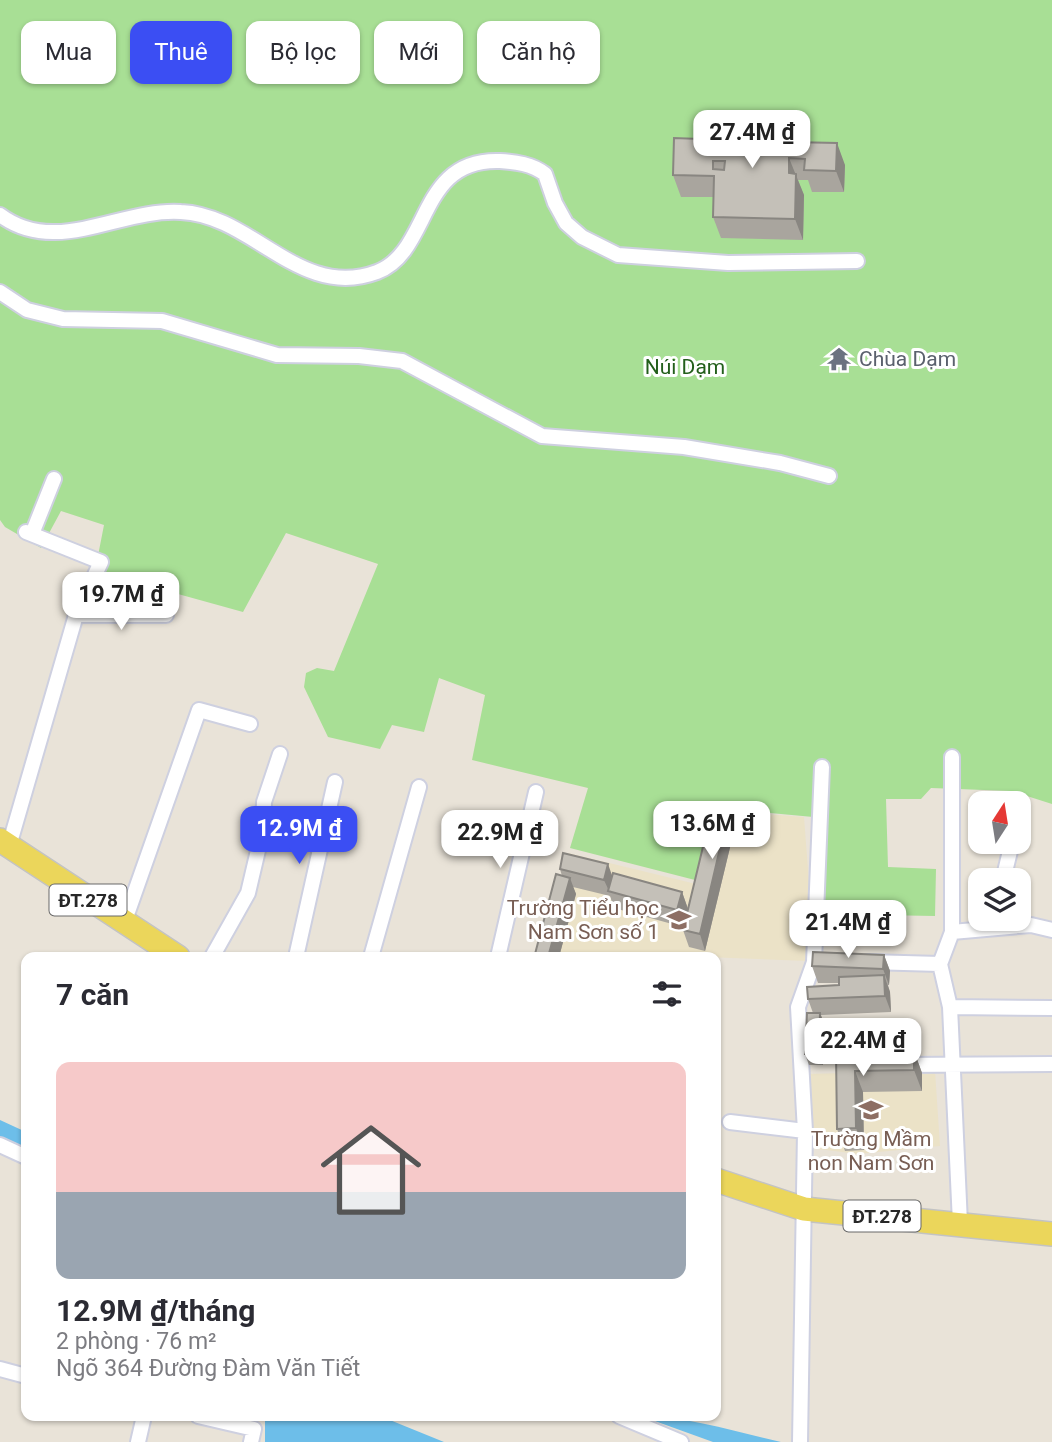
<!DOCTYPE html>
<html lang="vi">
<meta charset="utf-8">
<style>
body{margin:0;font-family:Roboto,sans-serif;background:#f7f7f7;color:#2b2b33;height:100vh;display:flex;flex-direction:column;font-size:26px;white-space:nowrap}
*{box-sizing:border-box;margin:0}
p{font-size:23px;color:#7c7c81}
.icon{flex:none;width:38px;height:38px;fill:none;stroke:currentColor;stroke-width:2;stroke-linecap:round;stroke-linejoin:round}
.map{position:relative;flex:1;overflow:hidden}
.panel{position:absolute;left:21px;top:952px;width:700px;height:469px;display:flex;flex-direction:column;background:#fff;border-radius:14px;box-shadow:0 2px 5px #0004}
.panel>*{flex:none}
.banner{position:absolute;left:21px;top:21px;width:700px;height:63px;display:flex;gap:14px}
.needle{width:46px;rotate:12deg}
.tools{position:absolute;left:968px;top:791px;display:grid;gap:14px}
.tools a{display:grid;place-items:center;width:63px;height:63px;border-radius:14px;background:#fff;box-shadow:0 2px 5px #0004;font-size:35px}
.price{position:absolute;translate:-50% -60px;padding:0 16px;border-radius:14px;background:#fff;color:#222;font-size:23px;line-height:46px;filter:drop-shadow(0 2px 4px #0008)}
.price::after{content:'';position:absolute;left:50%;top:42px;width:21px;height:16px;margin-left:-10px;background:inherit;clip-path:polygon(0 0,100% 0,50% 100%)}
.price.active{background:#3b4ef3;color:#fff}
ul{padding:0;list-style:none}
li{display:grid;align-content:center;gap:14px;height:371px;padding:0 35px}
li+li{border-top:2px solid #e1e1e2}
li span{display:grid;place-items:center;height:217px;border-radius:14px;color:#555}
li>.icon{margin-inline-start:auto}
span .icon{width:126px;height:126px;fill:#fffc;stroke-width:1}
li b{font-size:30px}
h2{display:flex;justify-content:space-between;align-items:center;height:84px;padding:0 35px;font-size:30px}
.tag{padding:0 24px;border-radius:14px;background:#fff;box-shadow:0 2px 5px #0004;font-size:24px;line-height:63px}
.tag.active{background:#3b4ef3;color:#fff}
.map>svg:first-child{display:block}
.education{fill:#ebe2c7}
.green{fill:#a8df95}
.water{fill:#6dbee9}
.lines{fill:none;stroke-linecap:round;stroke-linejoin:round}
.street-casing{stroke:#ced0e0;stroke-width:18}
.primary-casing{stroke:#c3c3c3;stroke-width:26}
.street{stroke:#fff;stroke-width:14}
.primary{stroke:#ebd65b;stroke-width:23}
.wall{fill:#a9a59e}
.shaded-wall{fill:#898681}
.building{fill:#c4c0b8;stroke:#898681;stroke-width:2;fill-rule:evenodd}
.labels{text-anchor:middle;stroke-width:6;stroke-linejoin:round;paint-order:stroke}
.shield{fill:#fff;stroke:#686868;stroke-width:2}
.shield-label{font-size:19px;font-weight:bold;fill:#272727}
.worship-label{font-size:21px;fill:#5b616d;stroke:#fff;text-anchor:start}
.park-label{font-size:21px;fill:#235f1b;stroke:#fff}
.education-label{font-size:21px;fill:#785e54;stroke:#fff;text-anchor:end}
</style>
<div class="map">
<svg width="1052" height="1442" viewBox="0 0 1052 1442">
<rect width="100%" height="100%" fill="#e9e3d8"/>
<!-- education -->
<path class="education" d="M 716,810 L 804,817 L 809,883 L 808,961 L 680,956 L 539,957 L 568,853 L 696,884 Z
M 935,1071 L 940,1146 L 858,1154 L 802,1147 L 806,1074 Z"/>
<!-- green -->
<path class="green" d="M 0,0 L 1052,0 L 1052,804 L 1011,791 L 931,788 L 921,799 L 886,799 L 888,867 L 936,869 L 935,916 L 823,914 L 824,818 L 715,808 L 695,880 L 570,848 L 588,788 L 472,760 L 485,695 L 439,678 L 424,732 L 392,725 L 380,749 L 328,737 L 304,687 L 306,673 L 317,668 L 334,671 L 378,564 L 286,533 L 243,612 L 95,571 L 104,525 L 61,511 L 41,548 L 5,527 L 0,520 Z"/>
<!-- water -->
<path class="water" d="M 0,1120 L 26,1132 L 26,1151 L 0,1140 Z
M 265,1416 L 380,1416 L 444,1442 L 265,1442 Z
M 641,1416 C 688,1416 735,1432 781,1442 L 713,1442 Z"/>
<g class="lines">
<!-- street casing -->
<g class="street-casing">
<path id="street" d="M 0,215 C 56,257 120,208 181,212 C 253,215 300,301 377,272 C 432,251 417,158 500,161 C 516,162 532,164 545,174 L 555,203 L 566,223 L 582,237 L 618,255 L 728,263 L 857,261
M 0,292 L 27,310 L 63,319 L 162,321 L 277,355 L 359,356 L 402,361 L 542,436 L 684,447 L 780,463 L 829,476
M 32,534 L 54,479
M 76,615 L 166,615
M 952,757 L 952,932 L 940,964 L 950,1007 L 960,1223
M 9,846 L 76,615 L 101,562 L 26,532
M 1003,880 L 1011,847
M 124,923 L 199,710 L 250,724
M 952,932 L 1031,925 L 1052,930
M 212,957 L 248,893 L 263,829 L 264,802 L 280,754
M 296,957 L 335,782
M 371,957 L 419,787
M 498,957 L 536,792
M 868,962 L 940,964
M 950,1007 L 1052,1008
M 900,1065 L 1052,1064
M 730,1122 L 805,1131
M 0,1145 L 26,1157
M 0,1369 L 26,1376
M 198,1416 L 254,1429 L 251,1442
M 619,1416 L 681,1442
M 138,1442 L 144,1416
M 800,1442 L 805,1131 L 798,1007 L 814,962 L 822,767"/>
</g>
<!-- primary casing -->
<g class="primary-casing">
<path id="primary" d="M 0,840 L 178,957
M 716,1180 L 804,1209 L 1052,1234"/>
</g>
<!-- street -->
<use href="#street" class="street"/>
<!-- primary -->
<use href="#primary" class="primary"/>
</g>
<!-- wall -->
<path class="wall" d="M 791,130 L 795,142 L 845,165 L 844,192 L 812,192 L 808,180 L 798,180 L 804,195 L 803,240 L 721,238 L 713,217 L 714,197 L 681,197 L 673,175 L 728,140 Z
M 757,807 L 763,823 L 762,837 L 733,835 L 705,951 L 689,947 L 683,930 L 725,808 Z
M 560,869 L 612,875 L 682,892 L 688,909 L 683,927 L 614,908 L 610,896 L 573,887 L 576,894 L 559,957 L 536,957 L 535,954 L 562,876 Z
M 884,955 L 890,971 L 889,985 L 888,985 L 890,992 L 891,1012 L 821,1015 L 824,1024 L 823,1065 L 809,1065 L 805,1054 L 813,1013 L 808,999 L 839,985 L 839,983 L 818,983 L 812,966 Z
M 914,1051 L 922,1073 L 922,1091 L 863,1092 L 864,1150 L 845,1151 L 837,1129 L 836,1053 Z"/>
<!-- shaded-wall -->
<path class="shaded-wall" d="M 791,130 L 799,152 L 791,142 Z
M 837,143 L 845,165 L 844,192 L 836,171 Z
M 789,158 L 804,195 L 803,240 L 795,219 L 789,173 Z
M 757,807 L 763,823 L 762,837 L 756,821 Z
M 727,818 L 733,835 L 705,951 L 700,934 Z
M 608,864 L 614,881 L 609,891 L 604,880 Z
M 570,878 L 576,894 L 559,957 L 548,957 Z
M 682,892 L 688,909 L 683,927 L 677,910 Z
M 884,955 L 890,971 L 889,985 L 883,969 Z
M 884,975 L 890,992 L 891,1012 L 885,996 Z
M 820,1013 L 824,1024 L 823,1065 L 819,1054 Z
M 914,1051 L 922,1073 L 922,1091 L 914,1070 Z
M 855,1071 L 863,1092 L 864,1150 L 856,1128 Z"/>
<!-- building -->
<path class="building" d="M 729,129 L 791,130 L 791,142 L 837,143 L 836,171 L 804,170 L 805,159 L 789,158 L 789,173 L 796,174 L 795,219 L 713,217 L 714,176 L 673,175 L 674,138 L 728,140 ZM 713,161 L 725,161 L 724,170 L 713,169 Z
M 725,804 L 757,807 L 756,821 L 727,818 L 700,934 L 683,930 L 713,805 L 725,808 Z
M 563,853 L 608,864 L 604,880 L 560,869 Z
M 613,873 L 682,892 L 677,910 L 608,891 Z
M 556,874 L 570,878 L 548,957 L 547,957 L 535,954 Z
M 813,952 L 884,955 L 883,969 L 812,966 Z
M 884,975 L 885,996 L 808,999 L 807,987 L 839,985 L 839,977 Z
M 807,1013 L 820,1013 L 819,1054 L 805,1054 Z
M 914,1051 L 914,1070 L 855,1071 L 856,1128 L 837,1129 L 836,1053 Z"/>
<!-- icons -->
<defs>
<g id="temple-bare" transform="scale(1.89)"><path d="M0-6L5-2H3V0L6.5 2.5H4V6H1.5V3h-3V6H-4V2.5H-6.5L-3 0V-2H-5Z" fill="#6b7280" stroke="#fff" stroke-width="2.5" paint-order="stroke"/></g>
<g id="school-bare" transform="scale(1.89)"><path d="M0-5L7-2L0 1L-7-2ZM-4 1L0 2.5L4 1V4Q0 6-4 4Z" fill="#8d6e63" stroke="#fff" stroke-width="2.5" paint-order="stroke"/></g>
</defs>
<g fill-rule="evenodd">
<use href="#temple-bare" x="839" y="359"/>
<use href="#school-bare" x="679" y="920"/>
<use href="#school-bare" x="871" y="1110"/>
</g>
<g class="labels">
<!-- shield labels -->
<g class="shield">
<rect x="49.5" y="884.5" width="77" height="31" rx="5"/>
<rect x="843.5" y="1200.5" width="77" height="31" rx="5"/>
</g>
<g class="shield-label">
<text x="88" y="907">ĐT.278</text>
<text x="882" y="1223">ĐT.278</text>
</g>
<!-- worship labels -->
<g class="worship-label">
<text x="859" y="366">Chùa Dạm</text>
</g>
<!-- park labels -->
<g class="park-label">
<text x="685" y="374">Núi Dạm</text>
</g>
<!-- education labels -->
<g class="education-label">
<text x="659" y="915">Trường Tiểu học<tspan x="659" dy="24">Nam Sơn số 1</tspan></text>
<text x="871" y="1146" text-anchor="middle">Trường Mầm<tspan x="871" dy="24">non Nam Sơn</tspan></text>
</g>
</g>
</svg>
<div class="tools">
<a><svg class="needle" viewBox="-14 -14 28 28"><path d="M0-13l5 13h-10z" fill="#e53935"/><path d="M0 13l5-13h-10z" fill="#7c7c81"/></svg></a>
<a><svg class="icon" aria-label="layers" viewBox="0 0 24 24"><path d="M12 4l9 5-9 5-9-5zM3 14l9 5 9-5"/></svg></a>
</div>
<b class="price" style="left:752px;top:170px">27.4M ₫</b>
<b class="price" style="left:121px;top:632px">19.7M ₫</b>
<b class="price" style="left:712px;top:861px">13.6M ₫</b>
<b class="price active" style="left:299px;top:866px">12.9M ₫</b>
<b class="price" style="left:500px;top:870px">22.9M ₫</b>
<b class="price" style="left:848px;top:960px">21.4M ₫</b>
<b class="price" style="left:863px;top:1078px">22.4M ₫</b>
<div class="banner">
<a class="tag">Mua</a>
<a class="tag active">Thuê</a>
<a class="tag">Bộ lọc</a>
<a class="tag">Mới</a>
<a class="tag">Căn hộ</a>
</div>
<section class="panel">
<h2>7 căn<svg class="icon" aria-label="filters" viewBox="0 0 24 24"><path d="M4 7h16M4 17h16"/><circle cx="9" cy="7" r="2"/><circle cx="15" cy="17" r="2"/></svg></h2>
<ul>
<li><span style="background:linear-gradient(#f6c9c9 60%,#9aa5b1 0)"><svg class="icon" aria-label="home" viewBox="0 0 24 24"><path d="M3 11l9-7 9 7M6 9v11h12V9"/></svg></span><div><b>12.9M ₫/tháng</b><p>2 phòng · 76 m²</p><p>Ngõ 364 Đường Đàm Văn Tiết</p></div></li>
</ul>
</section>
</div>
